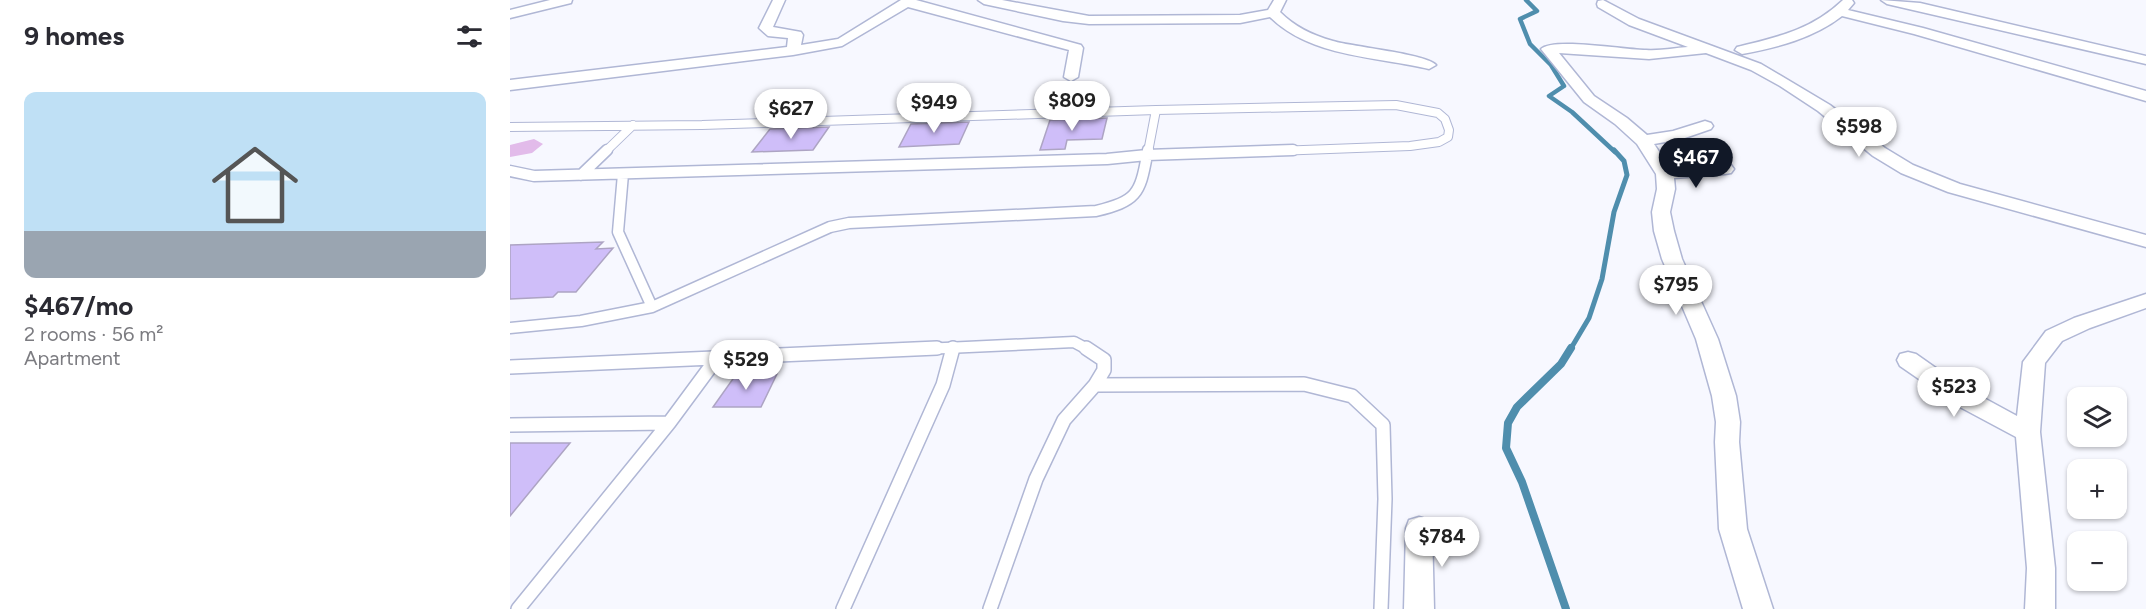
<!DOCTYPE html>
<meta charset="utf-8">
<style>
body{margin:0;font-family:Figtree,sans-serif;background:#f7f7f7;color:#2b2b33;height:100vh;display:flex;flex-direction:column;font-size:22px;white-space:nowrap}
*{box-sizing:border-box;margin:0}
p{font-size:20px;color:#7c7c81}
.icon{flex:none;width:33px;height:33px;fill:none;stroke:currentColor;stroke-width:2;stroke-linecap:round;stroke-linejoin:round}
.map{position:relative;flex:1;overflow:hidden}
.details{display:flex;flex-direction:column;background:#fff;width:510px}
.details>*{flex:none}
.tools{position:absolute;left:1557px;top:387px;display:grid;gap:12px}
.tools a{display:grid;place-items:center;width:60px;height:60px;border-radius:12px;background:#fff;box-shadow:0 2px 4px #0004;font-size:30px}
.price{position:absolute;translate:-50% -51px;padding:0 14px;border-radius:21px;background:#fff;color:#222;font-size:20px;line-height:39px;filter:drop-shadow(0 2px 3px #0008)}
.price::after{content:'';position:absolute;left:50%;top:36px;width:18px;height:14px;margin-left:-9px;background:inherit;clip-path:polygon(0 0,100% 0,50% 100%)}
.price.on{background:#111827;color:#fff}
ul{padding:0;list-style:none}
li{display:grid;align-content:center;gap:12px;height:318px;padding:0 24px}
li span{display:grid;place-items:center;height:186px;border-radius:12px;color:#555}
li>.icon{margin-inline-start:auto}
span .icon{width:108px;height:108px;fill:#fffc;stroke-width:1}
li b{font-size:26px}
h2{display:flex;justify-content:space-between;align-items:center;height:72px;padding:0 24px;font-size:26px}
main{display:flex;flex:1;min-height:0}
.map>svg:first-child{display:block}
.green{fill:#e2bbea}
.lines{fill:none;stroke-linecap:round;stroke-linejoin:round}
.stream-far2{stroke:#4f8ead;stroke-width:4.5}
.stream-far1{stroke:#4f8ead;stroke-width:5}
.stream{stroke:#4f8ead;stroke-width:8}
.building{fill:#cfbef9;stroke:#ada4c3;stroke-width:1.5}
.service-far2-casing{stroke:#b0b7d5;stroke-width:10}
.service-far1-casing{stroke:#b0b7d5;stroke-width:13}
.service-casing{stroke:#b0b7d5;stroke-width:16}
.minor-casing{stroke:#b0b7d5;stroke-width:3}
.service-far2{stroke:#fff;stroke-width:8}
.service-far1{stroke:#fff;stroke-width:10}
.service{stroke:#fff;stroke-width:13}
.minor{fill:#fff;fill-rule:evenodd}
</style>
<main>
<section class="details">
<h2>9 homes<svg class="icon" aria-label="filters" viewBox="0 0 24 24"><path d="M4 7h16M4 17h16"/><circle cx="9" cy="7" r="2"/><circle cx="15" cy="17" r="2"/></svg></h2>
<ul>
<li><span style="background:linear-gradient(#bfe0f5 75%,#9aa5b1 0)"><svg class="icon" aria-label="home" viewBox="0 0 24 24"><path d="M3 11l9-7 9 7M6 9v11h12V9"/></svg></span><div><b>$467/mo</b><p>2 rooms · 56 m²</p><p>Apartment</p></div></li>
</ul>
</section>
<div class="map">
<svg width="1636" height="609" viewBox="0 0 1636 609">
<rect width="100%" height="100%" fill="#f7f8ff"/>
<!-- green -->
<path class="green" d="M 24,139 L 33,144 L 22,153 L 0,157 L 0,145 Z"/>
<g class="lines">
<!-- stream-far2 -->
<path class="stream-far2" d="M 1016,0 L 1027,11 L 1010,19 L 1020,44 L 1041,65 L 1054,86 L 1039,96 L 1062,112 L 1105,152"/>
<!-- stream-far1 -->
<path class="stream-far1" d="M 1060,350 L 1079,318 L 1092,279 L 1104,212 L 1117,175 L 1114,161 L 1104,150"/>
<!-- stream -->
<path class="stream" d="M 1056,609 L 1012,482 L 996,448 L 998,423 L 1007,407 L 1051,364 L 1061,348"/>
</g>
<!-- building -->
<path class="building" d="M 597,118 L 592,139 L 557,140 L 555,149 L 530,150 L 540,120 Z
M 459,122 L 449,144 L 389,147 L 401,124 Z
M 319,127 L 303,150 L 242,152 L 260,129 Z
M 93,242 L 86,249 L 103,248 L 66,292 L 48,292 L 43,297 L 0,299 L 0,245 Z
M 267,374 L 251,407 L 203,407 L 225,376 Z
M 0,443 L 60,443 L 0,516 Z"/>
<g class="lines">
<!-- service-far2 casing -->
<g class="service-far2-casing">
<path id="service-far2" d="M 646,110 L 886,105 L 928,113 L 935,119 L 939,130 L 938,137 L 929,142 L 900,146 L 739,152
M 0,127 L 192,125 L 646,110 L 638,152
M 95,152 L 123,125"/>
</g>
<!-- service-far1 casing -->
<g class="service-far1-casing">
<path id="service-far1" d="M 0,171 L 24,176 L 597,159 L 637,155 L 638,150
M 113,174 L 108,232 L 142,307 L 320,227 L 339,223 L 586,211 C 626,201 630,195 637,155 L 783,150
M 71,175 L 97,150
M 0,328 L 71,321 L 142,307
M 393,350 L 564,342 L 579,350
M 442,350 L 443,347"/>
</g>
<!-- service casing -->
<g class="service-casing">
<path id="service" d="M 0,367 L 427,348
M 585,385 L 794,384 L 842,396 L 873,425 L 875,499 L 871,609
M 0,425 L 159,423
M 8,609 L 159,423 L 207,358
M 333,609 L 433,385 L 443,348
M 480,609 L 526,479 L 554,420 L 585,385 L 594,370 L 594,360 L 576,348"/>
</g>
<!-- minor casing -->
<g class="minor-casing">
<path id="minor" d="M 40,0 L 62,0 L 61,3 L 0,18 L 0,10 Z
M 263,0 L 275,0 L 263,27 L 291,32 L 293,35 L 291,45 L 328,39 L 391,0 L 406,0 L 571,45 L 573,48 L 568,77 L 561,81 L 554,77 L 559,50 L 398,7 L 332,46 L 283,55 L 0,90 L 0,80 L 277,47 L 278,38 L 258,36 L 249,28 Z
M 468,0 L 492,0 L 579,16 L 730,15 L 758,10 L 764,0 L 776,0 L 770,12 C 785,27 802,35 823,41 C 843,47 917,54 926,65 L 919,69 C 866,56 802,58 760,17 L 730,23 L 579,24 L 553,21 L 474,4 Z
M 1093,0 L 1129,19 L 1251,64 L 1320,105 L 1375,148 L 1403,165 L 1450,184 L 1636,235 L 1636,247 L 1438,192 L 1391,173 L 1363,156 L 1308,111 L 1270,86 L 1241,70 L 1196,53 L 1139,59 L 1049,53 L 1084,96 L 1117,118 L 1137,135 L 1163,131 L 1195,121 L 1201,123 L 1203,126 L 1201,129 L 1172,139 L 1144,144 L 1160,168 L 1215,164 L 1221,165 L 1224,169 L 1221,173 L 1215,174 L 1164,178 L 1165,189 L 1160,212 L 1164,231 L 1172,259 L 1208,339 L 1226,396 L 1230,422 L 1229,442 L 1237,529 L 1263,609 L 1233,609 L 1209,529 L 1205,442 L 1206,422 L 1202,396 L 1186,339 L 1152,259 L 1144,231 L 1142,212 L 1147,189 L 1146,174 L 1127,144 L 1105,124 L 1074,102 L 1031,49 C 1043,37 1117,50 1136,50 C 1150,51 1164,48 1178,47 L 1119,25 L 1088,7 L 1087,4 L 1088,1 Z
M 1333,0 L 1342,0 L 1344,3 L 1338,10 L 1413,28 L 1636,91 L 1636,101 L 1404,34 L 1332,16 C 1302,39 1268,47 1232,54 L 1225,50 L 1227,47 C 1267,37 1302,30 1333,0 Z
M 1371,0 L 1410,3 L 1636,56 L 1636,64 L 1377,4 Z
M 1636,294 L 1636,308 L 1580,328 L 1552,341 L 1535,363 L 1530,432 L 1545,568 L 1545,609 L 1515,609 L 1517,568 L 1506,437 L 1448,406 L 1390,366 L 1387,360 L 1390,354 L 1398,352 L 1406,354 L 1450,385 L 1507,416 L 1513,362 L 1536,331 L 1564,318 Z
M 909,517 L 919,520 L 922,528 L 924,609 L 894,609 L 896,528 L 899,520 Z"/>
</g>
<!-- service-far2 -->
<use href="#service-far2" class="service-far2"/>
<!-- service-far1 -->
<use href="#service-far1" class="service-far1"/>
<!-- service -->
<use href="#service" class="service"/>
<!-- minor -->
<use href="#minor" class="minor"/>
</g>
</svg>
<div class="tools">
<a><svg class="icon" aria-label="layers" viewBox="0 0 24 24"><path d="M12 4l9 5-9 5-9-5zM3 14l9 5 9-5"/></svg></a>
<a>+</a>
<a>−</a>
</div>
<b class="price" style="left:562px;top:132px">$809</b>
<b class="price" style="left:424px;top:134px">$949</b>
<b class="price" style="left:281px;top:140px">$627</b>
<b class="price" style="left:1349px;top:158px">$598</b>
<b class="price on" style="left:1186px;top:189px">$467</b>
<b class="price" style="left:1166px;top:316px">$795</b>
<b class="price" style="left:236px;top:391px">$529</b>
<b class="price" style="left:1444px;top:418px">$523</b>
<b class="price" style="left:932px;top:568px">$784</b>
</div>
</main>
